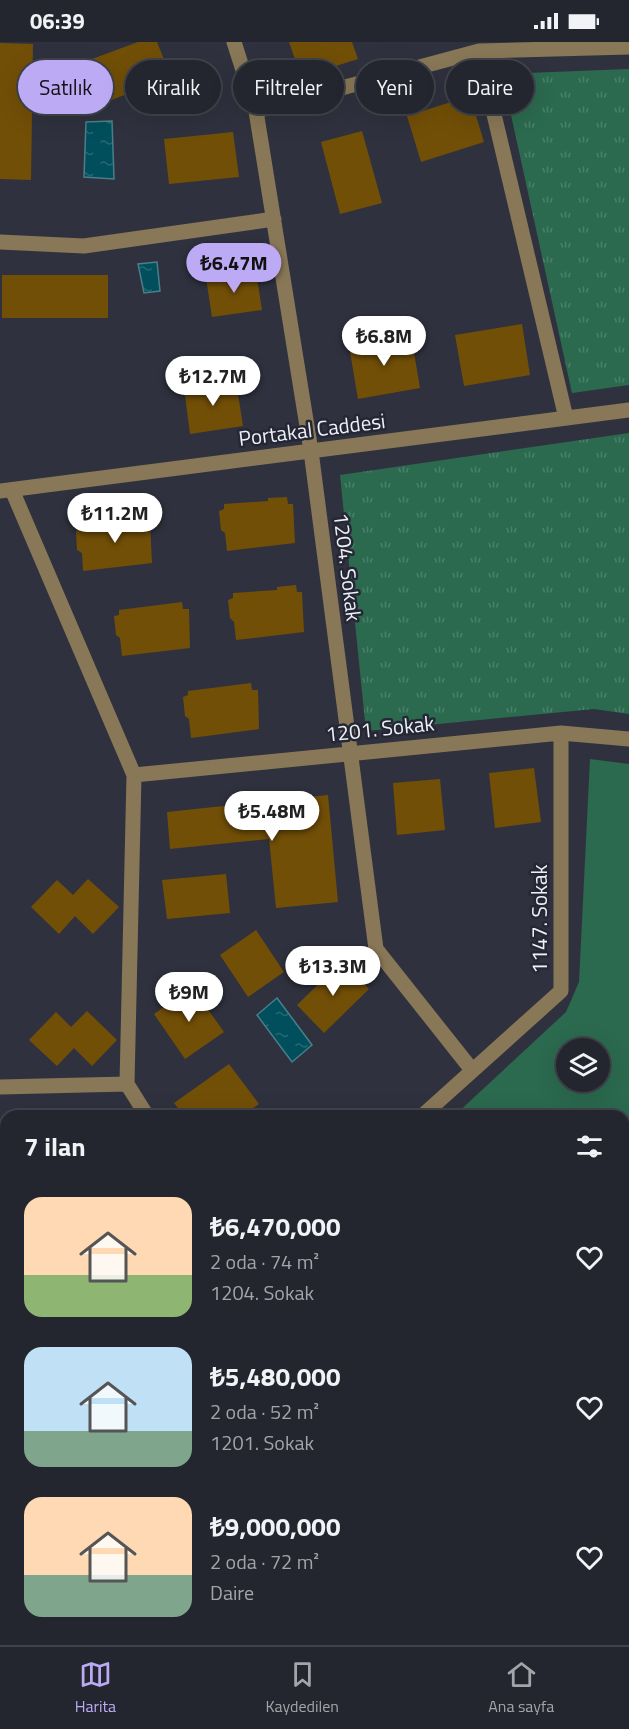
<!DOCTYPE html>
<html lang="tr">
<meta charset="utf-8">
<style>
body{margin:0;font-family:"Titillium Web",sans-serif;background:#2f323a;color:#f1f3f6;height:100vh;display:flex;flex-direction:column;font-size:22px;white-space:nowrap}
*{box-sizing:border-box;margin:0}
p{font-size:20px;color:#a3a5aa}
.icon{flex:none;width:33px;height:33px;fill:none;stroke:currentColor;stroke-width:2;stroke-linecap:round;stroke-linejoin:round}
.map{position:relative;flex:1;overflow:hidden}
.drawer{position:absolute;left:0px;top:1068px;width:630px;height:536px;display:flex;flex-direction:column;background:#23262e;border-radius:18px 18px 0 0;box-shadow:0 6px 24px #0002,0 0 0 2px #40434a}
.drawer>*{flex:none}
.hud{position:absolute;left:18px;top:18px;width:594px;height:54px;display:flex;gap:12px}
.buttons{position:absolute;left:556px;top:996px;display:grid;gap:12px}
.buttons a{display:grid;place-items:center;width:54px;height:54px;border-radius:50%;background:#23262e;box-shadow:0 6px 24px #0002,0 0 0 2px #40434a;font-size:30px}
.price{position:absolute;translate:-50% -51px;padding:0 14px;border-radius:21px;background:#fff;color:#222;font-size:20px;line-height:39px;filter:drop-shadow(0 2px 3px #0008)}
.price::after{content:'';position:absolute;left:50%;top:36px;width:18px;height:14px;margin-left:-9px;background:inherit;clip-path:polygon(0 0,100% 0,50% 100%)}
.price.current{background:#bcaaf5;color:#111}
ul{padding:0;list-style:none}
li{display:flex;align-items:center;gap:18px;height:150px;padding:0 24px}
li span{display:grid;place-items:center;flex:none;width:168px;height:120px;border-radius:18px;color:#555}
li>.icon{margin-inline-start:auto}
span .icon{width:72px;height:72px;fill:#fffc;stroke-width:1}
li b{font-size:26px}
h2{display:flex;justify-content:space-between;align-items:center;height:72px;padding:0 24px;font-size:26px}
.chip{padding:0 21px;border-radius:27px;background:#23262e;box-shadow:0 6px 24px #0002,0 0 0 2px #40434a;font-size:21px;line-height:54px}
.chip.current{background:#bcaaf5;color:#111}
.status{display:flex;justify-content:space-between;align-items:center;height:42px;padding:0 30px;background:#23262e;direction:ltr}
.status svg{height:16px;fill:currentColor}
.tab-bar{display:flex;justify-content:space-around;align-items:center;height:84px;border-top:2px solid #40434a;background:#23262e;font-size:16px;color:#a3a5aa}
.tab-bar a{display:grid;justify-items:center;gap:3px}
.tab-bar .current{color:#bcaaf5}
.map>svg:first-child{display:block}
.grass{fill:url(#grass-tufts)}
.park{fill:#2b6a4f;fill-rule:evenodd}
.water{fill:url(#water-ripples);stroke:#487f8b;stroke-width:1.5}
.building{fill:#724f07}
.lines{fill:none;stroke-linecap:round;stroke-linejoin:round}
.minor{stroke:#897857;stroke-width:15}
.labels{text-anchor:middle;stroke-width:5;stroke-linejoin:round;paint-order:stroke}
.street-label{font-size:21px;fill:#edf0f8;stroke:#252834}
</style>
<div class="status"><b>06:39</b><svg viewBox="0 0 49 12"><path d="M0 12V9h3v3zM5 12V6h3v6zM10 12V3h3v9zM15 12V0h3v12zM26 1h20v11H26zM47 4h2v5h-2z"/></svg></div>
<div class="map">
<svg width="629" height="1603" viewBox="0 0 629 1603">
<defs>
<pattern id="grass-tufts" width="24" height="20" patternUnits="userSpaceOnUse" patternTransform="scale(1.5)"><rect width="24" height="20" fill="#2b6a4f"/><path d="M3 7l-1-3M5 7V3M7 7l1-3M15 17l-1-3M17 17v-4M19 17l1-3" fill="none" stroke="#4a8069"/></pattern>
<pattern id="water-ripples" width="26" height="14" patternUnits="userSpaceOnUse" patternTransform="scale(1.5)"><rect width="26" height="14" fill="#014f5c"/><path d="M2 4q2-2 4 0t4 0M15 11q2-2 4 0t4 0" fill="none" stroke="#266974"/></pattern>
</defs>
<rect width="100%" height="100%" fill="#2f323e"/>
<!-- grass -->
<path class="grass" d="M 629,27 L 629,343 L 572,351 L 502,32 Z
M 629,391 L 629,672 L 594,667 L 366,689 L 340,433 Z
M 0,1282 L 6,1282 L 6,1322 L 0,1322 Z"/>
<!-- park -->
<path class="park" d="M 590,717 L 629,722 L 629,1334 L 624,1334 L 624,1074 L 454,1074 L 566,970 L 579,940 ZM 567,1006 L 600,1006 L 600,1040 L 567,1040 Z"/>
<!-- water -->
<path class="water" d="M 112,79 L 114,137 L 84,135 L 86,80 Z
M 157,220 L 160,249 L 144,251 L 138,222 Z
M 277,956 L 312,1003 L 292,1020 L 257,973 Z"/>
<!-- building -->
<path class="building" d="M 138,0 L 157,0 L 171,35 L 109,59 L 92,17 Z
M 289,0 L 352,0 L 358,17 L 301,35 Z
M 0,1 L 33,2 L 31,138 L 0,137 Z
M 470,54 L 484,100 L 421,120 L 407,74 Z
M 362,89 L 382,161 L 340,172 L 321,100 Z
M 233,90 L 239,135 L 169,142 L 164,97 Z
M 256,229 L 262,268 L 212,275 L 206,236 Z
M 2,233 L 108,233 L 108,276 L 2,276 Z
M 522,282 L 530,333 L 464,344 L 455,293 Z
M 411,293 L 420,346 L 358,357 L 349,304 Z
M 236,339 L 243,384 L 190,392 L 184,346 Z
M 287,455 L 288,462 L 293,462 L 295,501 L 227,509 L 225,491 L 221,488 L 219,469 L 224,467 L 224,462 L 268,459 L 268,456 Z
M 144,474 L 145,482 L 150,481 L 152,521 L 83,529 L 82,511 L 77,508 L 76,489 L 81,487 L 81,482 L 125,479 L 125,476 Z
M 296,543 L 297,550 L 302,550 L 304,590 L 236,598 L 234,580 L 230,576 L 228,558 L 233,556 L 233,551 L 277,548 L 277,545 Z
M 182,560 L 183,567 L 189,567 L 190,606 L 122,614 L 120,596 L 116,593 L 114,574 L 119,573 L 119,568 Z
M 251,641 L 252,648 L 258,648 L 259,687 L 191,696 L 189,677 L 185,674 L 183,655 L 188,653 L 188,649 Z
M 534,726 L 541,780 L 495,786 L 489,731 Z
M 440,737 L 445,788 L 397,793 L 393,741 Z
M 328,753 L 338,860 L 276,866 L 269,797 L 170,807 L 167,770 Z
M 226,832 L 230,871 L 167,877 L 162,838 Z
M 88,837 L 119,865 L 93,892 L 75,874 L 59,892 L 31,865 L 57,838 L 73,853 Z
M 256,888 L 284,930 L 248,955 L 220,913 Z
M 342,919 L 369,947 L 324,991 L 297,963 Z
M 192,945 L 224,990 L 185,1017 L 154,972 Z
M 87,969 L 117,998 L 92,1024 L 74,1006 L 57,1024 L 29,998 L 56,970 L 71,985 Z
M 229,1022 L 259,1062 L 242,1074 L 184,1074 L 174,1061 Z"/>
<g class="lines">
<!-- minor -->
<path class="minor" d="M 234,0 L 256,69 L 311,409 L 376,907 L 472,1028
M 479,9 L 566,376
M 256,69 L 479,9 L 629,5
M 0,200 L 84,204 L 274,177
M 12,448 L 134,733 L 127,1042
M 0,449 L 629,368
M 134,733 L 561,691 L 629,697
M 0,1045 L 127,1042 L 147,1074
M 422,1074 L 561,949 L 561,691
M 0,1270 L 6,1270
M 0,1346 L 6,1346
M 624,1361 L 629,1361
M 624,1563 L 629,1564
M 108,1598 L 108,1603
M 353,1598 L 355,1603
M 413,1603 L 430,1598"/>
</g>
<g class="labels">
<!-- street labels -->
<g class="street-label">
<text transform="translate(312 388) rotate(-7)" y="7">Portakal Caddesi</text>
<text transform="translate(347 525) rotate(83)" y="7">1204. Sokak</text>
<text transform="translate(380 687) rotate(-6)" y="7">1201. Sokak</text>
<text transform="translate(540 877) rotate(-90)" y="7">1147. Sokak</text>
</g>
</g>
</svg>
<div class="buttons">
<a><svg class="icon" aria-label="layers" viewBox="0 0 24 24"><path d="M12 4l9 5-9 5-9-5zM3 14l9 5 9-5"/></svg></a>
</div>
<b class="price current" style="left:234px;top:252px">₺6.47M</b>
<b class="price" style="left:384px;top:325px">₺6.8M</b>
<b class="price" style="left:213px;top:365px">₺12.7M</b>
<b class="price" style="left:115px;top:502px">₺11.2M</b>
<b class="price" style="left:272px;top:800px">₺5.48M</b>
<b class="price" style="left:333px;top:955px">₺13.3M</b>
<b class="price" style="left:189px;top:981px">₺9M</b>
<div class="hud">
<a class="chip current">Satılık</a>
<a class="chip">Kiralık</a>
<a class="chip">Filtreler</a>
<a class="chip">Yeni</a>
<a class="chip">Daire</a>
</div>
<section class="drawer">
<h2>7 ilan<svg class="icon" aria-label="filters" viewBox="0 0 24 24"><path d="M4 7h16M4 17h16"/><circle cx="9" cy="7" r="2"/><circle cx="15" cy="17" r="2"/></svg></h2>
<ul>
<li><span style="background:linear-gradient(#ffd9b3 65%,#8fb573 0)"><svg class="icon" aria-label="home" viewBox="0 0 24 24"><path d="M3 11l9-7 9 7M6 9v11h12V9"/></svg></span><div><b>₺6,470,000</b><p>2 oda · 74 m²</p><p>1204. Sokak</p></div><svg class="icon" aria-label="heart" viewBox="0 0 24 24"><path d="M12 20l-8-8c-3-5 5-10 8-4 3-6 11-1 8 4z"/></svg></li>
<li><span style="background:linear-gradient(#bfe0f5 70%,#7fa58c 0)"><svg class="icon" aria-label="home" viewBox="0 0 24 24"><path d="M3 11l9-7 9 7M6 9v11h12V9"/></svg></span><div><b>₺5,480,000</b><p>2 oda · 52 m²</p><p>1201. Sokak</p></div><svg class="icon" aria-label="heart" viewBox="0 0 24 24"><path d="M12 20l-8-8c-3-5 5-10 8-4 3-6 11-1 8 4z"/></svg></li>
<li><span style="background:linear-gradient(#ffd9b3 65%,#7fa58c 0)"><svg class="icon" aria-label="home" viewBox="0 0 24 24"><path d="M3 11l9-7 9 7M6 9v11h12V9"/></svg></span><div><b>₺9,000,000</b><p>2 oda · 72 m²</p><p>Daire</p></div><svg class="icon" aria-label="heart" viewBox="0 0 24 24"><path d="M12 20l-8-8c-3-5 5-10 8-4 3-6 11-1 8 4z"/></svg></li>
</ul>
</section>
</div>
<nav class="tab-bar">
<a class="current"><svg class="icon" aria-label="map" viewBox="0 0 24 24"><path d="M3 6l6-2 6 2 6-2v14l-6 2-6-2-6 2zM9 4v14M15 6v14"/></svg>Harita</a>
<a><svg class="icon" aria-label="saved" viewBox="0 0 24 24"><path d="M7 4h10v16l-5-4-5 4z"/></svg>Kaydedilen</a>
<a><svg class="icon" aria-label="home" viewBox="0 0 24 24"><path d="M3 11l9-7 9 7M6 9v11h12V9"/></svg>Ana sayfa</a>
</nav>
